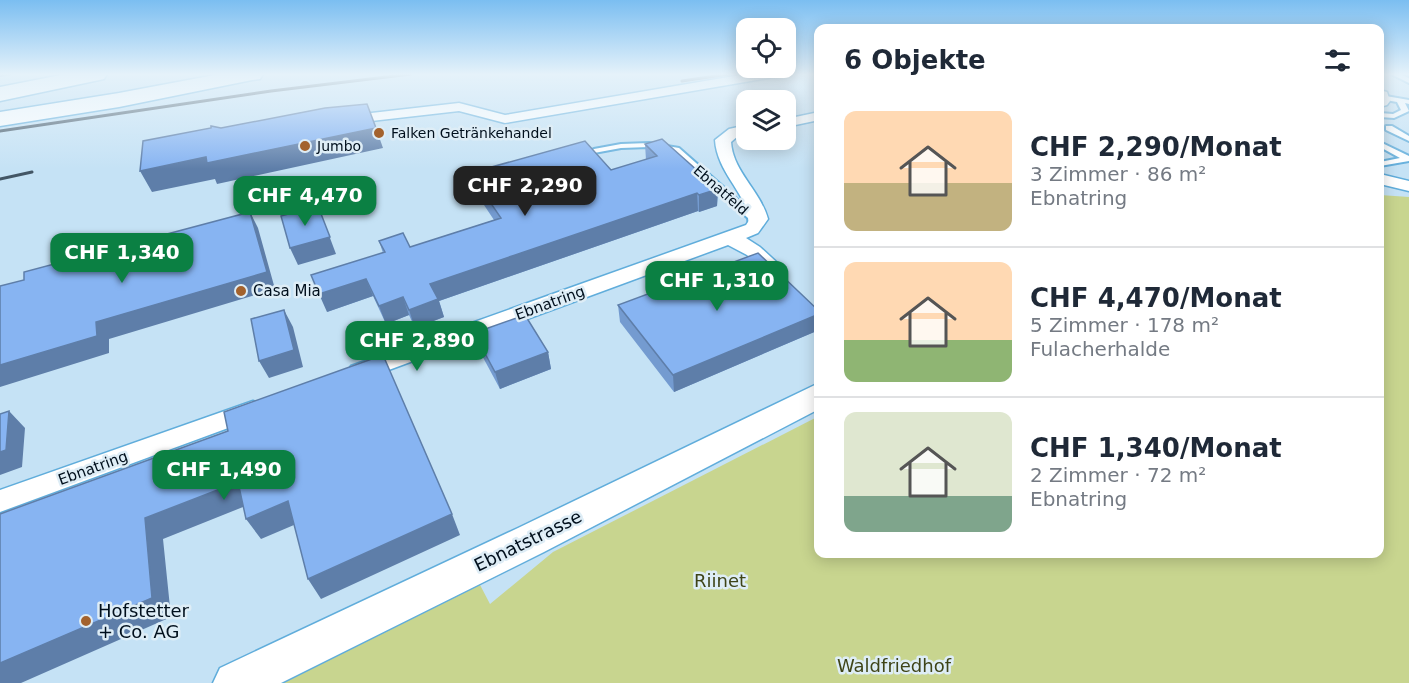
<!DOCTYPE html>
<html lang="de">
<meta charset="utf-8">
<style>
body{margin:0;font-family:"DejaVu Sans",sans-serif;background:#f6f6f7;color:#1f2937;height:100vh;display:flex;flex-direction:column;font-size:22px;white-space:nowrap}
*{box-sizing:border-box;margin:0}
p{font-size:20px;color:#747a83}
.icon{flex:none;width:33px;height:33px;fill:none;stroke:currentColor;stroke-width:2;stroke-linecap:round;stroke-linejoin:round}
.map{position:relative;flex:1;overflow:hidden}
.sheet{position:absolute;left:814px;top:24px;width:570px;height:534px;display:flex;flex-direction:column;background:#fff;border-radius:12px;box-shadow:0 3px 15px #0003}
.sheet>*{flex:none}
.controls{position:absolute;left:736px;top:18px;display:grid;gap:12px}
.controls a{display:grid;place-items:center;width:60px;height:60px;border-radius:12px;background:#fff;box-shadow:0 3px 15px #0003;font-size:30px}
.price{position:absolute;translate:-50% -51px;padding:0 14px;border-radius:12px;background:#0b8043;color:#fff;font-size:20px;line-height:39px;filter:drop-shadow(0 2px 3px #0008)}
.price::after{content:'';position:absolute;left:50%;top:36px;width:18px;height:14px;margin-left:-9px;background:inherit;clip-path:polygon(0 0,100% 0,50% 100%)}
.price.on{background:#222;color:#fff}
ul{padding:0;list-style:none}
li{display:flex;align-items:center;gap:18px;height:150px;padding:0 30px}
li+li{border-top:2px solid #e0e1e3}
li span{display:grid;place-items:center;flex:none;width:168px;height:120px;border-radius:12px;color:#555}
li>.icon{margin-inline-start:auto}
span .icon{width:72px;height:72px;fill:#fffc;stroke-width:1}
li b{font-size:26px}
h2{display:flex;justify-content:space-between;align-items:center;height:72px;padding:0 30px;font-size:26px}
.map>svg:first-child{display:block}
.green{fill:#c8d58f}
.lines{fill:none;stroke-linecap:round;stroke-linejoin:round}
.lane-casing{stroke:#60addb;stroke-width:4}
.street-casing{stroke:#60addb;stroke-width:3}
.secondary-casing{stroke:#60addb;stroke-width:3}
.primary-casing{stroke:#60addb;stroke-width:3}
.highway-casing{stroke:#60addb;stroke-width:3}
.lane{fill:#fff;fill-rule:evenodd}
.street{fill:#fff;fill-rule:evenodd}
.secondary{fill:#fff;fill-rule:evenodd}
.primary{fill:#fff;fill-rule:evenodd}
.highway{fill:#fff;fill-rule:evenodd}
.rail{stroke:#435665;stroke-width:3}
.wall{fill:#749bd0}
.shaded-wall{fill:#5e7ea9}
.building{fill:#87b4f2;stroke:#5e7ea9;stroke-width:1.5}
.poi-dot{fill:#a3622d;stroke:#deedf6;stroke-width:2}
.labels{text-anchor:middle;stroke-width:5;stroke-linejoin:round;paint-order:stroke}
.far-poi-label{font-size:14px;fill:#000f1c;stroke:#deedf6;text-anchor:start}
.far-street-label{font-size:14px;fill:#000f1c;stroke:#deedf6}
.poi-label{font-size:15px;fill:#000f1c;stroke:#deedf6;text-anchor:start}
.street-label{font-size:15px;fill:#000f1c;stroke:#deedf6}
.near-street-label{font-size:18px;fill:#000f1c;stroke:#deedf6}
.near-park-label{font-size:18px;fill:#3e4417;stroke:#deedf6}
.near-poi-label{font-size:18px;fill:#000f1c;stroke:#deedf6;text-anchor:start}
</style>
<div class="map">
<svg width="1409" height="683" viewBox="0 0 1409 683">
<rect width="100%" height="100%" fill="#c5e2f5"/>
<!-- green -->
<path class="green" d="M 1380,195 L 1409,197 L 1409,683 L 274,683 L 479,583 L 490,604 L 553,552 L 819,416 L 819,554 L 1380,554 Z"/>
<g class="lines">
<!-- lane casing -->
<g class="lane-casing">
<path id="lane" d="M 1391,74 L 1399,74 L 1409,78 L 1409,83 Z
M 1380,95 L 1409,100 L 1409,104 L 1405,103 L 1409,111 L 1394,118 L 1380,117 L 1380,113 L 1393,114 L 1401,110 L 1397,102 L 1380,99 Z
M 1386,126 L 1392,126 L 1409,136 L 1409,141 L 1386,130 Z
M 1380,142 L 1409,156 L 1409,161 L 1380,166 L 1380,162 L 1400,158 L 1380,147 Z
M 649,143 L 679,148 L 755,215 L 755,226 L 749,226 L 748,218 L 673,152 L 649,147 L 621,148 L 594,153 L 590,151 L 594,149 L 621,144 Z"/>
</g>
<!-- street casing -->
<g class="street-casing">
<path id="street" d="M 746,74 L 776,74 L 769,78 L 505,123 L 459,111 L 345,124 L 338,120 L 345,116 L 459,103 L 505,115 Z
M 819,112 L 819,120 L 786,127 L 786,119 Z
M 747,125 L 747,135 L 738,136 L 731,142 C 733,172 760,190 768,219 L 758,233 L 746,238 L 760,247 L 783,268 L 786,272 L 783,276 L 769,276 L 747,255 L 728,245 L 367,378 L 359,380 L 351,378 L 348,372 L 351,366 L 746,225 L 750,219 C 743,190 717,171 715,140 L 729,129 Z
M 1380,174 L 1409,181 L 1409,191 L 1380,184 Z
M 253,401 L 261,404 L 264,410 L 261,416 L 0,512 L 0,490 Z"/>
</g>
<!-- secondary casing -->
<g class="secondary-casing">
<path id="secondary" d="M 1380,90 L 1387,92 L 1390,101 L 1387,105 L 1380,107 Z
M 819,383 L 819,409 L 544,552 L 281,683 L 213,683 L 220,668 L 518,528 Z"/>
</g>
<!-- primary casing -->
<g class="primary-casing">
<path id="primary" d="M 66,74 L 107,74 L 104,79 L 0,101 L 0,87 Z"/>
</g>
<!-- highway casing -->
<g class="highway-casing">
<path id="highway" d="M 220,74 L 263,74 L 260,79 L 252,80 L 119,107 L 0,126 L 0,112 L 119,93 Z"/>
</g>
<!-- lane -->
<use href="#lane" class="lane"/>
<!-- street -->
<use href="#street" class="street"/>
<!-- secondary -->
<use href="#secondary" class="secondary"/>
<!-- primary -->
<use href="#primary" class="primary"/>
<!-- highway -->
<use href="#highway" class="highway"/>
<!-- rail -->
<path class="rail" d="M 682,81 L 729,74
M 0,131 L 271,91 L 411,74
M 0,179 L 32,172"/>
</g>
<!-- wall -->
<path class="wall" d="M 645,144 L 718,189 L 717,206 L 699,212 L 698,211 L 439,301 L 444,317 L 415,328 L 409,315 L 386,324 L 373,296 L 327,312 L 383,253 L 379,241 L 410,247 L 494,220 L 474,190 L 470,173 L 611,170 L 646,160 Z
M 618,305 L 819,311 L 819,330 L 674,392 L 620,322 Z
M 474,333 L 548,352 L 551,369 L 500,389 L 479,350 Z"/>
<!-- shaded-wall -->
<path class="shaded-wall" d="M 0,74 L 18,74 L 0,77 Z
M 376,128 L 383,148 L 217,184 L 215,179 L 152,192 L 140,171 L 206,157 Z
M 718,189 L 717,206 L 699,212 L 699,195 Z
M 697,193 L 698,211 L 439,301 L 444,317 L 415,328 L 409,310 L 430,284 Z
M 318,206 L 336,254 L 298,265 L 290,248 Z
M 250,212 L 258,228 L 275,289 L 109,339 L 109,353 L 0,387 L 0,365 L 96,322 Z
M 366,279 L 373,296 L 327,312 L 319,294 Z
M 403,297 L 409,315 L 386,324 L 379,306 Z
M 284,310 L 293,327 L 303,367 L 269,378 L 259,361 Z
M 819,314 L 819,330 L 674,392 L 673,375 Z
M 548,352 L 551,369 L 500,389 L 495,372 Z
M 9,411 L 25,428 L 22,467 L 0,475 L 0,452 Z
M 238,482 L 253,503 L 163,539 L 171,617 L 21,683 L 0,683 L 0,663 L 145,518 Z
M 288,501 L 301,522 L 261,539 L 246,519 Z
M 452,514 L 460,535 L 321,599 L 308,579 Z"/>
<!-- building -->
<path class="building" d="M 367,104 L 376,128 L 207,163 L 206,157 L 140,171 L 143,141 L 211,128 L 211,126 L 221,128 L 325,108 Z
M 662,139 L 718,189 L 699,195 L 697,193 L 430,284 L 438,299 L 409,310 L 403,297 L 379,306 L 366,279 L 319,294 L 311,275 L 385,252 L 379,241 L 403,233 L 410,247 L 501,218 L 470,173 L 585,141 L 611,170 L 657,156 L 645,144 Z
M 318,206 L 330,237 L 290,248 L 281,216 Z
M 250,212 L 267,272 L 96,322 L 97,336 L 0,365 L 0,286 L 24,280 L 24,272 Z
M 758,253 L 819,311 L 819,314 L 673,375 L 618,305 Z
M 284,310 L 294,350 L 259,361 L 251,319 Z
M 525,315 L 548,352 L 495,372 L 474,333 Z
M 383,355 L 452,514 L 308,579 L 288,501 L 246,519 L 238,482 L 145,518 L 152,598 L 0,663 L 0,514 L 228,431 L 224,412 Z
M 9,411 L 6,450 L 0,452 L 0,414 Z"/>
<!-- sky -->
<linearGradient id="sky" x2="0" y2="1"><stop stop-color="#7bbef1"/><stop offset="0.44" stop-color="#e5f2fa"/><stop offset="1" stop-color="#e5f2fa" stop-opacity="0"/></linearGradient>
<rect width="1409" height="169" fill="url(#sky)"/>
<!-- markers -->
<g class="poi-dot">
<circle cx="379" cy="133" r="6"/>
<circle cx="305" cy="146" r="6"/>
<circle cx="241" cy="291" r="6"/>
<circle cx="86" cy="621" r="6"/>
</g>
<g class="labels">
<!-- far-poi labels -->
<g class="far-poi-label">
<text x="391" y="138">Falken Getränkehandel</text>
<text x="317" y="151">Jumbo</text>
</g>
<!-- far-street labels -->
<g class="far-street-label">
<text transform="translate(721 190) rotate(41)" y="5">Ebnatfeld</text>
</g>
<!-- poi labels -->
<g class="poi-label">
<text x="253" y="296">Casa Mia</text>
</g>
<!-- street labels -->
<g class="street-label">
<text transform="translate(550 303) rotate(-20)" y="5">Ebnatring</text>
<text transform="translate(93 468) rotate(-20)" y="5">Ebnatring</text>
</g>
<!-- near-street labels -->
<g class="near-street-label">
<text transform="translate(528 541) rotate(-26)" y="6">Ebnatstrasse</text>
</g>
<!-- near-park labels -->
<g class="near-park-label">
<text x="720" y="587">Riinet</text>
<text x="894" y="672">Waldfriedhof</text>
</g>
<!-- near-poi labels -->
<g class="near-poi-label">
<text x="98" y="617">Hofstetter<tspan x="98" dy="21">+ Co. AG</tspan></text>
</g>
</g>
</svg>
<div class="controls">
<a><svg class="icon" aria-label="locate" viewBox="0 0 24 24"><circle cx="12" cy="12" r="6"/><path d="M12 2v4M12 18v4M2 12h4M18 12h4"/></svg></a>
<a><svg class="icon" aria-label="layers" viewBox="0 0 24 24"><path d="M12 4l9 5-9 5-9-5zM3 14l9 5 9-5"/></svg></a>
</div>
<b class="price on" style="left:525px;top:217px">CHF 2,290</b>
<b class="price" style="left:305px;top:227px">CHF 4,470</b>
<b class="price" style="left:122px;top:284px">CHF 1,340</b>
<b class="price" style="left:717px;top:312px">CHF 1,310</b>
<b class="price" style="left:417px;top:372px">CHF 2,890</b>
<b class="price" style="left:224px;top:501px">CHF 1,490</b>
<section class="sheet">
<h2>6 Objekte<svg class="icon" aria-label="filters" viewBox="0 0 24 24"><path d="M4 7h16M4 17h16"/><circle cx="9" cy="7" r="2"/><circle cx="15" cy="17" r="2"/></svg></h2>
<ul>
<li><span style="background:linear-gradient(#ffd9b3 60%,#c2b280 0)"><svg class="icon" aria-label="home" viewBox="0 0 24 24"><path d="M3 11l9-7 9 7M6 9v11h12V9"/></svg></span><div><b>CHF 2,290/Monat</b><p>3 Zimmer · 86 m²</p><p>Ebnatring</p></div></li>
<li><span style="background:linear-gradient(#ffd9b3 65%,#8fb573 0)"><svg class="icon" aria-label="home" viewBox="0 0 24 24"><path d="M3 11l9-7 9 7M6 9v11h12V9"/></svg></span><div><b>CHF 4,470/Monat</b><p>5 Zimmer · 178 m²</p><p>Fulacherhalde</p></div></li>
<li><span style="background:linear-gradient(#dfe7d0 70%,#7fa58c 0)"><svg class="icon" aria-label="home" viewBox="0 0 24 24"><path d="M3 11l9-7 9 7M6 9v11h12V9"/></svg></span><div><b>CHF 1,340/Monat</b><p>2 Zimmer · 72 m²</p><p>Ebnatring</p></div></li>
</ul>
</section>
</div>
